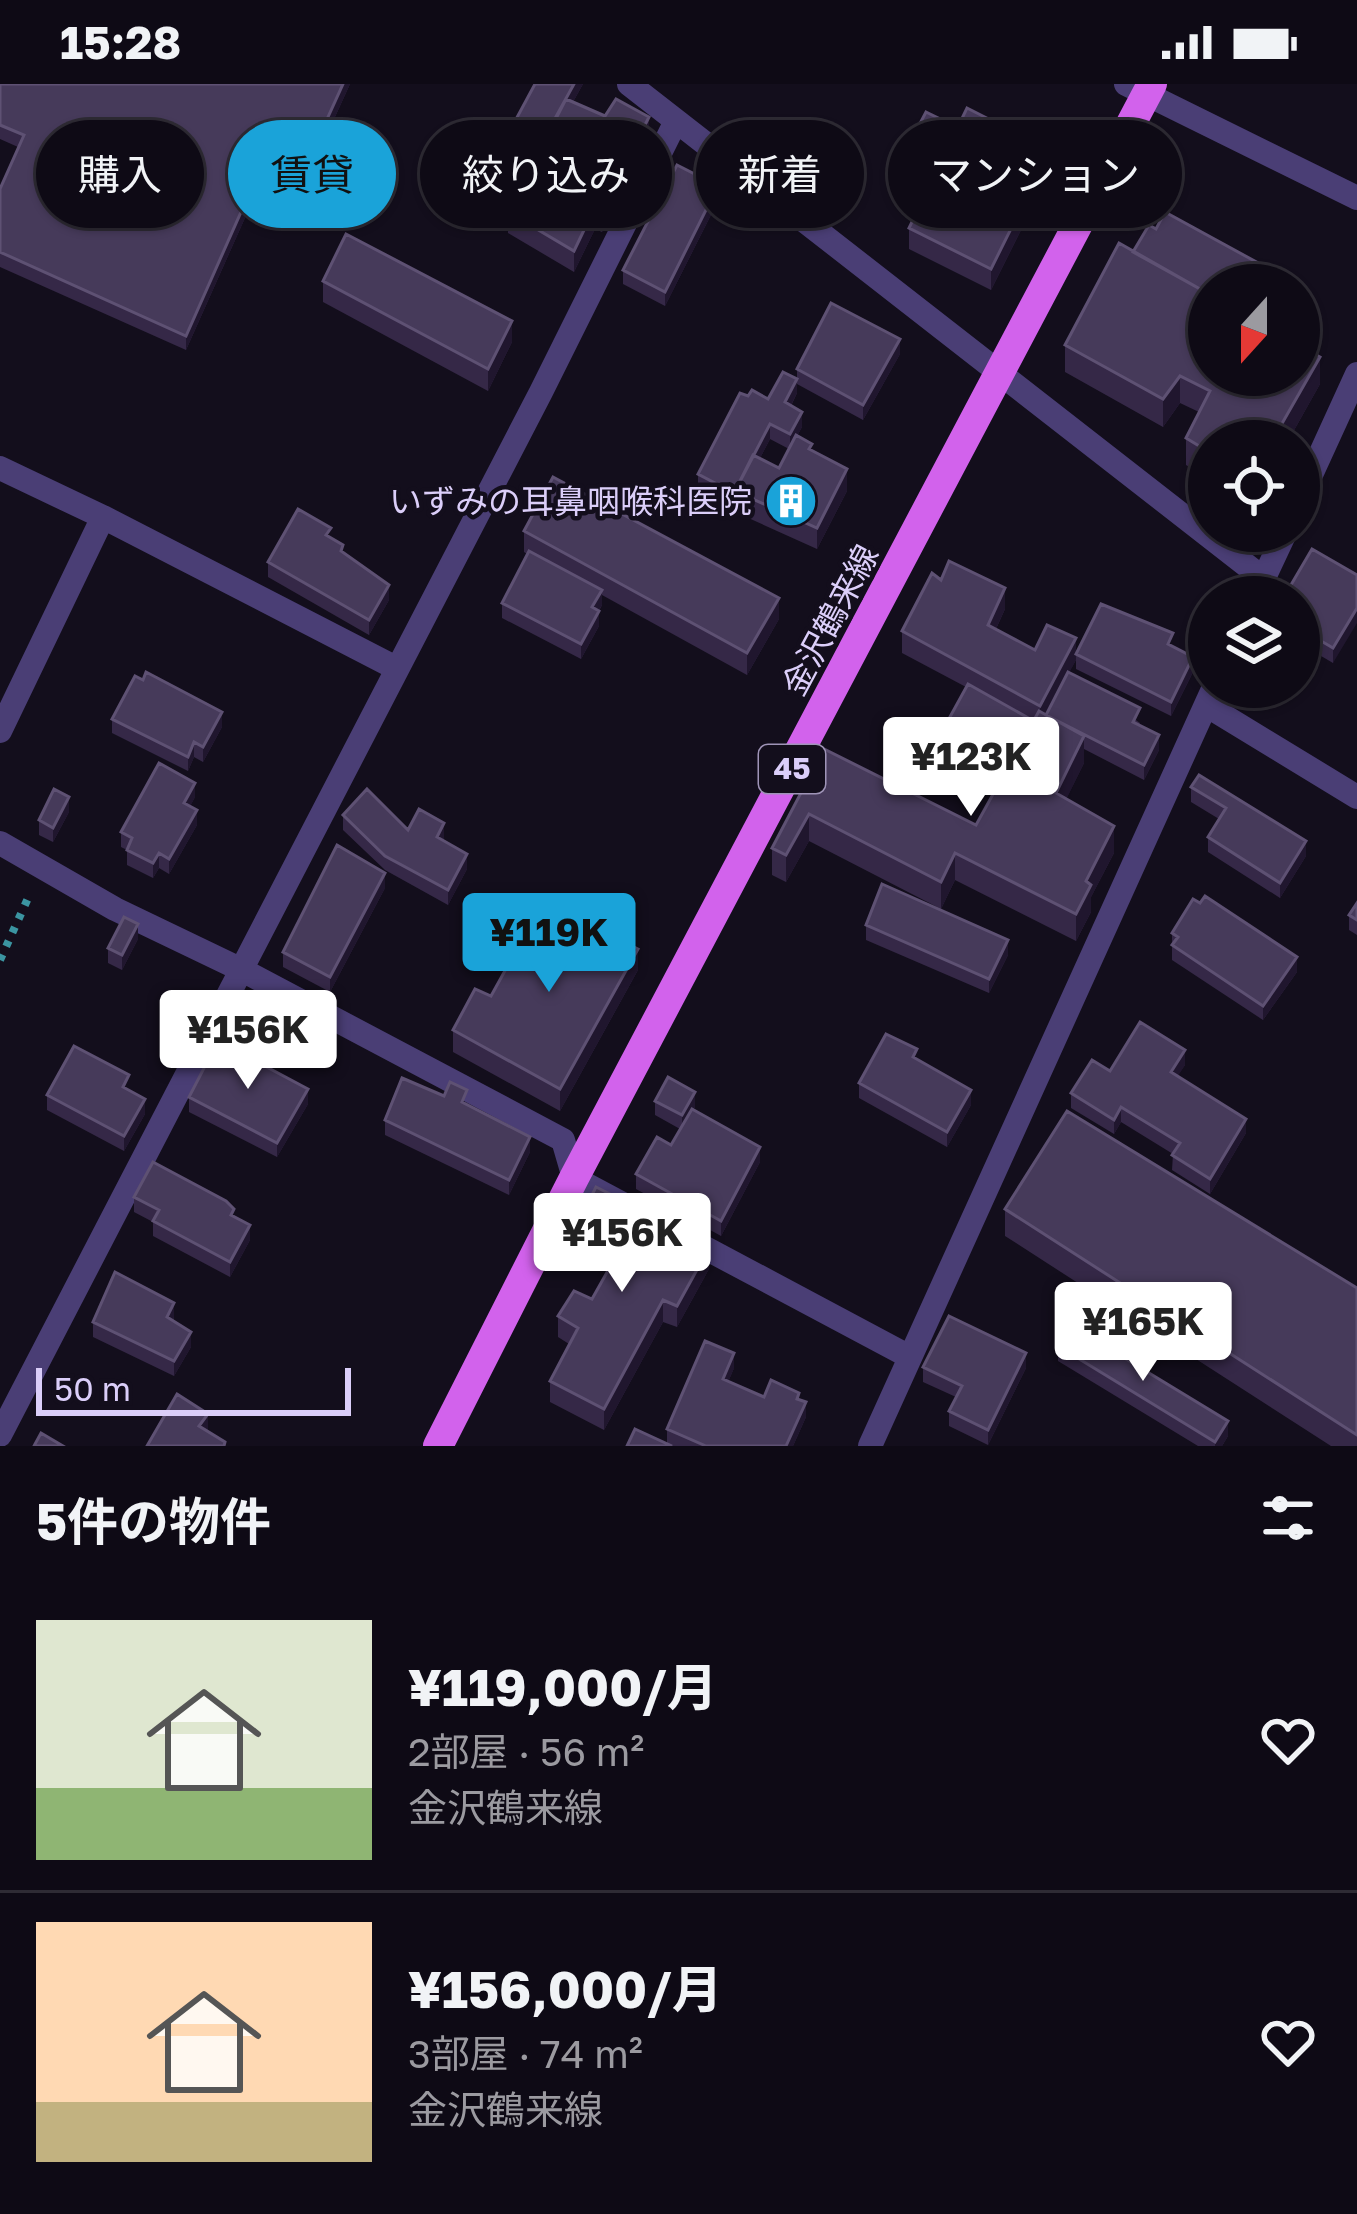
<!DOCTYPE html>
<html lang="ja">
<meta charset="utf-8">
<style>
body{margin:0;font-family:"Golos Text","Noto Sans JP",sans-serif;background:#1c1822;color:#f1f3f6;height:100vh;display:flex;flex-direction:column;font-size:45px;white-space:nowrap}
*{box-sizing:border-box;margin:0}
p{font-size:39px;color:#9b9aa0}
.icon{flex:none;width:66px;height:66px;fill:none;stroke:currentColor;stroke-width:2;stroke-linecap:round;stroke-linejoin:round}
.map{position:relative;height:1362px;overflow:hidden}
.drawer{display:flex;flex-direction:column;background:#0e0a15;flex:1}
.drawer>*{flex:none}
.top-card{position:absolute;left:36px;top:36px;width:1287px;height:108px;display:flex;gap:24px}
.needle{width:78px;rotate:201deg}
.buttons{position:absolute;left:1188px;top:180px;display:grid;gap:24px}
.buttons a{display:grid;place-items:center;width:132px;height:132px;border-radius:50%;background:#0e0a15;box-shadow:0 3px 9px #0004,0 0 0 3px #2e2b34;font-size:60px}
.scale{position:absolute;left:36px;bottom:30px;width:315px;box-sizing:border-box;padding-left:12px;border:6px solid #dbcef9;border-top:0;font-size:33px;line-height:42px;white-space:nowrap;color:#dbcef9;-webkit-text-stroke:9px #130e1c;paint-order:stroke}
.price{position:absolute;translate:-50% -102px;padding:0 27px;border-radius:12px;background:#fff;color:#222;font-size:39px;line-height:78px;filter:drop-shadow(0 3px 6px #0008)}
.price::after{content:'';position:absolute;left:50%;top:72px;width:36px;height:27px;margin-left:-18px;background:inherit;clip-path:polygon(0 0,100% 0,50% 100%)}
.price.active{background:#1aa3d9;color:#111}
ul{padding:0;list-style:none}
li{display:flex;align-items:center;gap:36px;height:300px;padding:0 36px}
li+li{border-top:3px solid #2e2b34}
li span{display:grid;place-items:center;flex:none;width:336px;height:240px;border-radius:0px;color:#555}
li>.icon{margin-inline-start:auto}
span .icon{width:144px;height:144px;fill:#fffc;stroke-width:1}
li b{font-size:51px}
h2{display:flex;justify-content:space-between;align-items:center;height:144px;padding:0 36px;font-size:51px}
.pill{padding:0 42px;border-radius:54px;background:#0e0a15;box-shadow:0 3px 9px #0004,0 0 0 3px #2e2b34;font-size:42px;line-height:108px}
.pill.active{background:#1aa3d9;color:#111}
.status{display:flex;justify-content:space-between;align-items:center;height:84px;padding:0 60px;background:#0e0a15;direction:ltr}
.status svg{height:33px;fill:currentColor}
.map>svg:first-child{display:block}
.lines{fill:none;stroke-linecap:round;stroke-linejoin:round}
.path{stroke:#3b94a1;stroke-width:8;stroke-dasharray:6 9;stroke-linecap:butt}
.minor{stroke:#4a3e75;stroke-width:24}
.tertiary{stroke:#4a3e75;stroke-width:24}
.primary{stroke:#d262ec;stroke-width:30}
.wall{fill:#352847;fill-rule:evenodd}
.shaded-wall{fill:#20162e}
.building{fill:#463a5a;stroke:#5e5173;stroke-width:3}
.labels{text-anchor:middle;stroke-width:9;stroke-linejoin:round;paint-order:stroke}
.shield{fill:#130e1c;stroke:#9f94b7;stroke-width:3}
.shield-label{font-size:30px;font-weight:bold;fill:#dbcef9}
.poi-label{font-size:33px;fill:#dbcef9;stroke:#130e1c;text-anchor:end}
.street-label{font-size:33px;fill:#dbcef9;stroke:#130e1c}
</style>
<div class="status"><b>15:28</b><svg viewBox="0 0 49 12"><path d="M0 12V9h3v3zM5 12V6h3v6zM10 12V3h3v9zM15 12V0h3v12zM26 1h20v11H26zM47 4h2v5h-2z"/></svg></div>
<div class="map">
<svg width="1357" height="1362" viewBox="0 0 1357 1362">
<rect width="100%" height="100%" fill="#130e1c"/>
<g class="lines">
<!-- path -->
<path class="path" d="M 0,876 L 29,812"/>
<!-- minor -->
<path class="minor" d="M 629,0 L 1264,495
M 0,384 L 103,433
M 1299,417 L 1357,290
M 1255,513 L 1286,447
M 1206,621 L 1357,713
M 0,647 L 103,433 L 396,584
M 0,759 L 115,825 L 242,886 L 563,1056 L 574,1094 L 908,1272
M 0,1351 L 541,308 L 676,37
M 870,1362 L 1214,603"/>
<!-- tertiary -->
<path class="tertiary" d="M 1126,0 L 1357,114"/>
<!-- primary -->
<path class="primary" d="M 438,1362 L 574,1094 L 1152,0"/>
</g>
<!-- wall -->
<path class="wall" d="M 0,0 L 350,0 L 298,114 L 261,98 L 186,266 L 0,183 L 0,105 L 18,63 L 0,55 Z
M 535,0 L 583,0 L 573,18 L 649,55 L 602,148 L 595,145 L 574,188 L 508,149 L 508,130 L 488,121 L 486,91 Z
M 940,50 L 918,89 L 905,82 L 905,68 Z
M 1050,88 L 991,206 L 909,165 L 909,144 Z
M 718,117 L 665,222 L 623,200 L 623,186 Z
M 1133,168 L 1209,201 L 1320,300 L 1288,357 L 1209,357 L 1209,395 L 1186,381 L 1186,354 L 1199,328 L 1180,319 L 1163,343 L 1065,288 L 1065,261 Z
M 323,197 L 512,258 L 488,307 L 323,218 Z
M 900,270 L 863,336 L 797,300 L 797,309 L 791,322 L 802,343 L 797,352 L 847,407 L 817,465 L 735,428 L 735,422 L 698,405 L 698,390 L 748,312 L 768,315 L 797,295 L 797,285 ZM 770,355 L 789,365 L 779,384 L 760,374 Z
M 524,447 L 779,535 L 747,591 L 602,511 L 602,521 L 599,527 L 599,542 L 581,575 L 502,534 L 502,519 L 527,470 L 524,468 Z
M 331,454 L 389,516 L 369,551 L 268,493 L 268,478 Z
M 1357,491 L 1333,579 L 1299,559 L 1299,513 L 1288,513 L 1288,506 Z
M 941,496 L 1005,525 L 996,545 L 1035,566 L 1076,576 L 1069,588 L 1140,639 L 1139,641 L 1159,666 L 1144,696 L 1084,665 L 1084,679 L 1066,715 L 1114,769 L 1091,813 L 1091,828 L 1076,857 L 955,796 L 941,825 L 809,757 L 786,798 L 772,791 L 772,764 L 824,665 L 976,741 L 999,700 L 939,668 L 939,653 L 966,603 L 902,569 L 902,547 Z
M 1173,563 L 1193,588 L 1171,632 L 1076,585 L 1076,570 Z
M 112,635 L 222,643 L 203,678 L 194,673 L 188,687 L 112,649 Z
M 1191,703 L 1306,772 L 1280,814 L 1208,768 L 1208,753 L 1219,735 L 1191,718 Z
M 195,713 L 190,722 L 197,741 L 169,790 L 159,784 L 153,794 L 127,781 L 127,766 L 121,763 L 121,748 Z
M 69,728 L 53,758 L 39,751 L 39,736 Z
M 343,731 L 444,754 L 443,756 L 467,785 L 448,821 L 385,786 L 343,746 Z
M 385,804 L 330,908 L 283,883 L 283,868 Z
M 1357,819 L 1357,851 L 1349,846 L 1349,831 Z
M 866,841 L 1008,871 L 989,909 L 866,856 Z
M 1172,849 L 1297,888 L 1263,936 L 1172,876 Z
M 138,855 L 122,886 L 108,879 L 108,864 Z
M 638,886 L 560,1027 L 453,968 L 453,946 L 491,912 Z
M 917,975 L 971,1021 L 947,1063 L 859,1014 L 859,999 Z
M 1185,981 L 1177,992 L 1246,1049 L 1210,1110 L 1172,1086 L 1173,1070 L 1121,1038 L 1114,1050 L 1071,1024 L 1071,1009 L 1110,987 Z
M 47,1011 L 145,1030 L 124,1067 L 47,1026 Z
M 444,1012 L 467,1020 L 530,1068 L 509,1111 L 385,1051 L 385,1036 Z
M 189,1013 L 308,1020 L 277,1073 L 189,1028 Z
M 655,1017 L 695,1023 L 693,1026 L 760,1078 L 721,1152 L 636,1105 L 636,1090 L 671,1061 L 680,1045 L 655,1031 Z
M 134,1113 L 250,1156 L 230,1193 L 153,1152 L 153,1138 L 134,1128 Z
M 1005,1125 L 1357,1204 L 1357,1362 L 1331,1362 L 1005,1152 Z
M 576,1142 L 670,1152 L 709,1185 L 677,1243 L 663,1238 L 604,1346 L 550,1318 L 550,1297 L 569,1260 L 558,1253 L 558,1232 L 592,1215 L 610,1183 L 576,1163 Z
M 174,1233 L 173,1237 L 191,1263 L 174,1292 L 93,1253 L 93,1238 Z
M 1058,1262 L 1228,1352 L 1222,1362 L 1198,1362 L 1058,1277 Z
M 923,1283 L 1026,1284 L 988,1361 L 949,1342 L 949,1327 L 956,1313 L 923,1298 Z
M 734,1284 L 728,1298 L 764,1313 L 799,1315 L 806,1333 L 793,1362 L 627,1362 L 667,1360 L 667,1345 Z"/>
<!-- shaded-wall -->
<path class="shaded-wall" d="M 343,0 L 350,0 L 298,114 L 298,99 Z
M 574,0 L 583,0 L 510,131 L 510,116 Z
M 649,33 L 649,55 L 602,148 L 602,126 Z
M 940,35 L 940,50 L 918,89 L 918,74 Z
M 1050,66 L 1050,88 L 991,206 L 991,185 Z
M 261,83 L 261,98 L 186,266 L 186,252 Z
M 718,102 L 718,117 L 665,222 L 665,208 Z
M 595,123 L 595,145 L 574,188 L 574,167 Z
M 1271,186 L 1271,201 L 1263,201 Z
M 512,237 L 512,258 L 488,307 L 488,285 Z
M 900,255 L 900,270 L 863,336 L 863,321 Z
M 1320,273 L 1320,300 L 1288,357 L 1272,357 Z
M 1180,292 L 1180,319 L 1163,343 L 1163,315 Z
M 797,295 L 797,309 L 785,333 L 785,318 Z
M 802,328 L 802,343 L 790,365 L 790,350 Z
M 770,340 L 770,355 L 741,410 L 735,407 Z
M 847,385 L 847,407 L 817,465 L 817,444 Z
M 389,501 L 389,516 L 369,551 L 369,536 Z
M 1005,504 L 1005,525 L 988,562 L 988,541 Z
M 602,506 L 602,521 L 592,538 L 592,523 Z
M 779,514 L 779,535 L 747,591 L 747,569 Z
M 1357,524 L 1357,539 L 1333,579 L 1333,564 Z
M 599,527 L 599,542 L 581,575 L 581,560 Z
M 1076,554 L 1076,576 L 1040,643 L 1040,622 Z
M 1193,573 L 1193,588 L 1171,632 L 1171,618 Z
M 222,628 L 222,643 L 203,678 L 203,663 Z
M 1159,651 L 1159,666 L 1144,696 L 1144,681 Z
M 1084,652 L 1084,679 L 1056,736 L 1056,709 Z
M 194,658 L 194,673 L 188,687 L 188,673 Z
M 195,699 L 195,713 L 184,734 L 184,719 Z
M 69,713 L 69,728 L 53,758 L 53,744 Z
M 197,726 L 197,741 L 169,790 L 169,775 Z
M 809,730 L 809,757 L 786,798 L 786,771 Z
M 444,739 L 444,754 L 437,768 L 437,753 Z
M 1114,742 L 1114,769 L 1091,813 L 1091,828 L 1076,857 L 1076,830 L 1086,797 Z
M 1306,757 L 1306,772 L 1280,814 L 1280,799 Z
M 159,769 L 159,784 L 153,794 L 153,779 Z
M 955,769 L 955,796 L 941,825 L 941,798 Z
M 467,770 L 467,785 L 448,821 L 448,806 Z
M 385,789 L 385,804 L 330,908 L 330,893 Z
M 138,840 L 138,855 L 122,886 L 122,871 Z
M 1008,856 L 1008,871 L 989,909 L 989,895 Z
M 638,865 L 638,886 L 560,1027 L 560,1005 Z
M 1297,873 L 1297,888 L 1263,936 L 1263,922 Z
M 1185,966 L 1185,981 L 1171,1003 L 1171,988 Z
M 308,1005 L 308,1020 L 277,1073 L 277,1059 Z
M 971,1006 L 971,1021 L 947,1063 L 947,1048 Z
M 695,1008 L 695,1023 L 682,1046 L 682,1031 Z
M 145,1015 L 145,1030 L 124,1067 L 124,1052 Z
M 1121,1023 L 1121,1038 L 1114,1050 L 1114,1036 Z
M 1246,1035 L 1246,1049 L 1210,1110 L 1210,1095 Z
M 530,1053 L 530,1068 L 509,1111 L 509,1096 Z
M 760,1063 L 760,1078 L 721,1152 L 721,1137 Z
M 250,1141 L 250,1156 L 230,1193 L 230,1178 Z
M 709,1164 L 709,1185 L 677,1243 L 677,1222 Z
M 663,1216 L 663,1238 L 604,1346 L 604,1325 Z
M 174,1219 L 174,1233 L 167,1248 L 167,1233 Z
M 191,1248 L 191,1263 L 174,1292 L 174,1277 Z
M 734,1269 L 734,1284 L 723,1310 L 723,1295 Z
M 1026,1269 L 1026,1284 L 988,1361 L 988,1346 Z
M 806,1318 L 806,1333 L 793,1362 L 786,1362 Z
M 208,1330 L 208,1357 L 199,1342 Z
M 1228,1337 L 1228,1352 L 1222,1362 L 1215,1362 L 1215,1358 Z"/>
<!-- building -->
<path class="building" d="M 0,0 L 343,0 L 298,99 L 261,83 L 186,252 L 0,168 L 0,105 L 24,51 L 0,41 Z
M 535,0 L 574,0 L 510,116 L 488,106 L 493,95 L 486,91 Z
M 566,15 L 605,32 L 616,15 L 649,33 L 602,126 L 595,123 L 574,167 L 508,128 Z
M 967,24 L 1050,66 L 991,185 L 909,144 Z
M 926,28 L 940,35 L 918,74 L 905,68 Z
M 677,81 L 718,102 L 665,208 L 623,186 Z
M 1165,128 L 1271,186 L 1263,201 L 1209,201 L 1209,210 L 1133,168 L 1149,141 L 1156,145 Z
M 346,150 L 512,237 L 488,285 L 323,197 Z
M 1119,159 L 1209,210 L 1209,291 L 1299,291 L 1299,261 L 1320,273 L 1272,357 L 1209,357 L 1209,368 L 1186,354 L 1210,307 L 1180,292 L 1163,315 L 1065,261 Z
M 831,219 L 900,255 L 863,321 L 797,285 Z
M 783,288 L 797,295 L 785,318 L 802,328 L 790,350 L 770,340 L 734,409 L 698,390 L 740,309 L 748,312 L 752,306 L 768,315 Z
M 796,351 L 812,360 L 809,365 L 847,385 L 817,444 L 735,407 L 753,371 L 779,384 Z
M 553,393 L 779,514 L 747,569 L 524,447 Z
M 298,425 L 331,444 L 326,451 L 343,461 L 341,467 L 389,501 L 369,536 L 268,478 Z
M 1312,465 L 1357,491 L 1357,524 L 1333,564 L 1299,544 L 1302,537 L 1299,536 L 1299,523 L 1304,515 L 1288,506 Z
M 529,467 L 602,506 L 592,523 L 599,527 L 581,560 L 502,519 Z
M 949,477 L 1005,504 L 988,541 L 1035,566 L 1047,541 L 1076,554 L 1040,622 L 902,547 L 932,489 L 941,496 Z
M 1101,520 L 1173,549 L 1168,560 L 1193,573 L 1171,618 L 1076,570 Z
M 146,588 L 222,628 L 203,663 L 194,658 L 188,673 L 112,635 L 135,592 L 143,596 Z
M 1068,588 L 1140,624 L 1133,638 L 1159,651 L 1144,681 L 1046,631 Z
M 968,600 L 1032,636 L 1004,688 L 939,653 Z
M 1039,627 L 1084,652 L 1056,709 L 1114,742 L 1086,797 L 1091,801 L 1076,830 L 955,769 L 941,798 L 809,730 L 786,771 L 772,764 L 824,665 L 976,741 Z
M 159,679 L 195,699 L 184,719 L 197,726 L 169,775 L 159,769 L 153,779 L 127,766 L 132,754 L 121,748 Z
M 1199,691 L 1306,757 L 1280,799 L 1208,753 L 1226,724 L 1191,703 Z
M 54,705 L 69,713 L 53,744 L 39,736 Z
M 367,705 L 408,746 L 419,725 L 444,739 L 437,753 L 467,770 L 448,806 L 385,772 L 343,731 Z
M 337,761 L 385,789 L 330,893 L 283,868 Z
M 882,800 L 1008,856 L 989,895 L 866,841 Z
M 1205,812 L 1297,873 L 1263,922 L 1172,861 L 1178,853 L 1172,849 L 1193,815 L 1200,819 Z
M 544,816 L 638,865 L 560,1005 L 453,946 L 475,905 L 491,912 Z
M 1357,819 L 1357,836 L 1349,831 Z
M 124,833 L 138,840 L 122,871 L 108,864 Z
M 1140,938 L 1185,966 L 1171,988 L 1246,1035 L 1210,1095 L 1172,1071 L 1180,1059 L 1121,1023 L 1114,1036 L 1071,1009 L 1092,976 L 1110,987 Z
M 886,950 L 917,965 L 913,973 L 971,1006 L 947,1048 L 859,999 Z
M 218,957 L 308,1005 L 277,1059 L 189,1013 Z
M 74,962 L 129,991 L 123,1003 L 145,1015 L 124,1052 L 47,1011 Z
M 668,993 L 695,1008 L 682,1031 L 655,1017 Z
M 402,994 L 444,1012 L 450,998 L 467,1006 L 462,1018 L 530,1053 L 509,1096 L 385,1036 Z
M 692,1025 L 760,1063 L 721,1137 L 636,1090 L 657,1053 L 671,1061 Z
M 1067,1027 L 1357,1204 L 1357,1351 L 1005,1125 Z
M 153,1078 L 226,1117 L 234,1125 L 231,1131 L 250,1141 L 230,1178 L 153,1137 L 159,1126 L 134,1113 Z
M 596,1103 L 670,1140 L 664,1150 L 688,1162 L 695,1153 L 709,1164 L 677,1222 L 663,1216 L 604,1325 L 550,1297 L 578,1244 L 558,1232 L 574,1207 L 592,1215 L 619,1167 L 576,1142 Z
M 115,1188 L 174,1219 L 167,1233 L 191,1248 L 174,1277 L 93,1238 Z
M 949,1232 L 1026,1269 L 988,1346 L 949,1327 L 962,1302 L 923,1283 Z
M 1070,1241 L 1228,1337 L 1215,1358 L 1058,1262 Z
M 705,1257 L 734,1269 L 723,1295 L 764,1313 L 771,1296 L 799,1309 L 797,1315 L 806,1318 L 786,1362 L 706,1362 L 667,1345 Z
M 177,1310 L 208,1330 L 199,1342 L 225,1358 L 224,1362 L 147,1362 Z
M 635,1345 L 672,1362 L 627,1362 Z
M 41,1349 L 63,1362 L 34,1362 Z"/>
<!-- icons -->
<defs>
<g id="building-disc" transform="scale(2.7)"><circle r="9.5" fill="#1aa3d9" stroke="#130e1c"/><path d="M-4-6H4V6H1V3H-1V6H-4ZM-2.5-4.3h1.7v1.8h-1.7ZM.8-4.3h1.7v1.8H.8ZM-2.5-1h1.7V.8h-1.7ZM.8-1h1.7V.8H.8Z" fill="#fff"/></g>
</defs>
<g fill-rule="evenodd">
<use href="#building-disc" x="791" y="417"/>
</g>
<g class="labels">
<!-- shield labels -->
<rect class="shield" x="759" y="661" width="66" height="48" rx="9"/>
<g class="shield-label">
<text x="792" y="695">45</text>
</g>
<!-- poi labels -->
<g class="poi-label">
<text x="752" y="429">いずみの耳鼻咽喉科医院</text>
</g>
<!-- street labels -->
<g class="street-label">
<text transform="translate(830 536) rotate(-62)" y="12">金沢鶴来線</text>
</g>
</g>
</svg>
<div class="buttons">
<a><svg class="needle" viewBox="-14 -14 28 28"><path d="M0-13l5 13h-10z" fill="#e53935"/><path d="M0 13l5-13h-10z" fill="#9b9aa0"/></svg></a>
<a><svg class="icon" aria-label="locate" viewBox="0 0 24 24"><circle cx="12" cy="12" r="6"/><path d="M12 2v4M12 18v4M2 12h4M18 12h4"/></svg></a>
<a><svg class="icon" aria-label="layers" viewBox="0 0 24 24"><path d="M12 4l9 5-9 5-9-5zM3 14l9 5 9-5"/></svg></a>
</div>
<div class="scale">50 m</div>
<b class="price" style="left:971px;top:735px">¥123K</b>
<b class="price active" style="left:549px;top:911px">¥119K</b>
<b class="price" style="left:248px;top:1008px">¥156K</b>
<b class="price" style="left:622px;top:1211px">¥156K</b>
<b class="price" style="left:1143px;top:1300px">¥165K</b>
<div class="top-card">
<a class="pill">購入</a>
<a class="pill active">賃貸</a>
<a class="pill">絞り込み</a>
<a class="pill">新着</a>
<a class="pill">マンション</a>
</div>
</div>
<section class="drawer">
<h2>5件の物件<svg class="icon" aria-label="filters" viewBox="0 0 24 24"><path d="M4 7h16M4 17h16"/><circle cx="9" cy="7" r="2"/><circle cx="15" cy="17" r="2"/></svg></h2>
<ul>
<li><span style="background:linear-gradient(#dfe7d0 70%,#8fb573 0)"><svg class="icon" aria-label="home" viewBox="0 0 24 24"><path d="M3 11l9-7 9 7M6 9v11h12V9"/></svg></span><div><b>¥119,000/月</b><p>2部屋 · 56 m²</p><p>金沢鶴来線</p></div><svg class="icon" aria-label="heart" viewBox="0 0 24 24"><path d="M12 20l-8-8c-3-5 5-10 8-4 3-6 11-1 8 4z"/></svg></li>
<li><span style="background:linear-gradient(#ffd9b3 75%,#c2b280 0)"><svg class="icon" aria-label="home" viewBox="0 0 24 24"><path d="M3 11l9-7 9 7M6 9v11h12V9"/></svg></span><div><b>¥156,000/月</b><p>3部屋 · 74 m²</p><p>金沢鶴来線</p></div><svg class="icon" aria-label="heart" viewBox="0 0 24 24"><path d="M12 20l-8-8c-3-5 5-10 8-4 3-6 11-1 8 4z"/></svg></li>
</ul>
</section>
